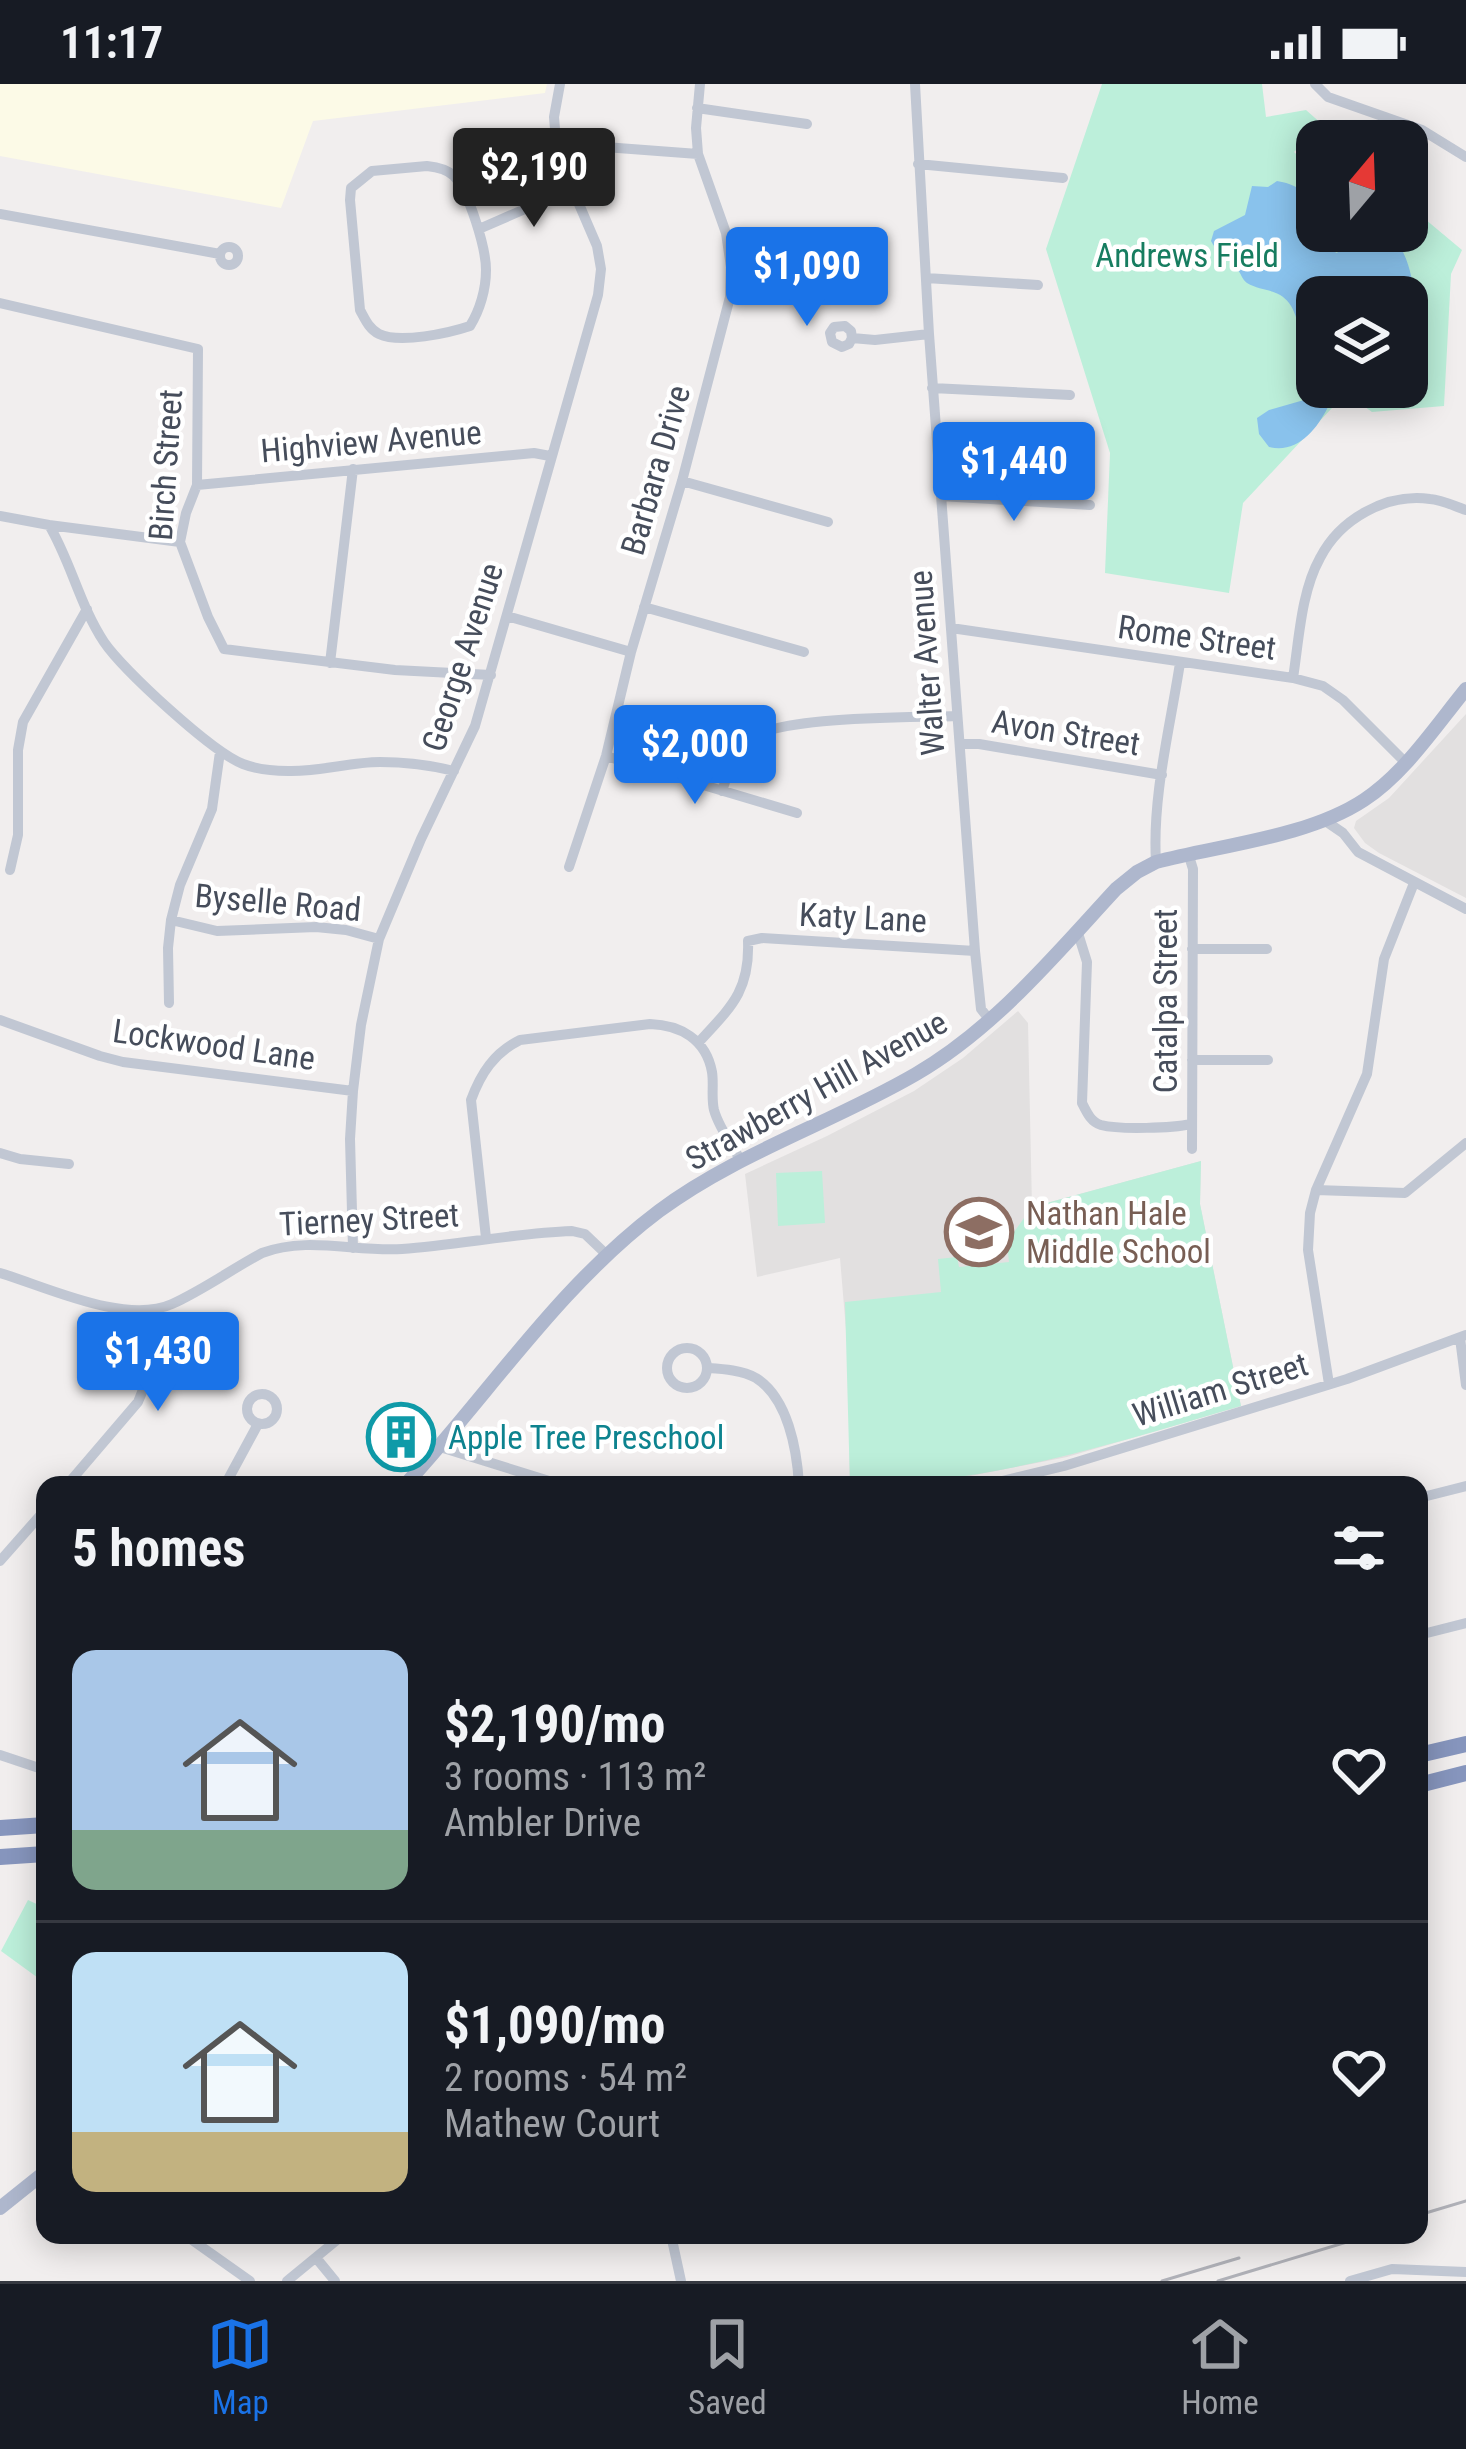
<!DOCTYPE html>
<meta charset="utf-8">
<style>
body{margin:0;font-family:"Roboto Condensed",sans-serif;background:#242831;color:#f1f3f6;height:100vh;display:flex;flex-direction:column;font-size:45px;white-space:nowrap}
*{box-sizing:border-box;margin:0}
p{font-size:39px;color:#9ea1a6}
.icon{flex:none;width:66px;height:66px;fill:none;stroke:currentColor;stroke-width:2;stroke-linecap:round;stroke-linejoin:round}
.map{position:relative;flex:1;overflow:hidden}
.sheet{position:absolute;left:36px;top:1392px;width:1392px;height:768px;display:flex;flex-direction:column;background:#171b24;border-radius:24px;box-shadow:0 6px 30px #0003}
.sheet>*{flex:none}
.needle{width:78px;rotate:19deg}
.tools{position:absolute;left:1296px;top:36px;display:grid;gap:24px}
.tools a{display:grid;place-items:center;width:132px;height:132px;border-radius:24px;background:#171b24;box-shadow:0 6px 30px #0003;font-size:60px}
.price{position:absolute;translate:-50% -102px;padding:0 27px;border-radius:12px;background:#1a73e8;color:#fff;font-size:39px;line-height:78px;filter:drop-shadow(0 3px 6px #0008)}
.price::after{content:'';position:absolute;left:50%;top:72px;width:36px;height:27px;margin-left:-18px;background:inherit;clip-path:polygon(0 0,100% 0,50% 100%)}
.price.active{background:#222;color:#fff}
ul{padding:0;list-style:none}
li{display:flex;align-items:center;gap:36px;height:300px;padding:0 36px}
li+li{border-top:3px solid #363941}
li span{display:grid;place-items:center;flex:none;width:336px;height:240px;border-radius:24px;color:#555}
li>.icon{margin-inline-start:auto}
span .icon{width:144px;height:144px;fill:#fffc;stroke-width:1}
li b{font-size:51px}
h2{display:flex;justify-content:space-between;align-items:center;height:144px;padding:0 36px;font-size:51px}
.status{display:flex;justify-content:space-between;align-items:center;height:84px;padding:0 60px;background:#171b24;direction:ltr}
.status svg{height:33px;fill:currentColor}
.tab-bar{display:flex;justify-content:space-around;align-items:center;height:168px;border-top:3px solid #363941;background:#171b24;font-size:33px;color:#9ea1a6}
.tab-bar a{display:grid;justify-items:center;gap:6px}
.tab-bar .active{color:#1a73e8}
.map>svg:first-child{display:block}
.commercial{fill:#fcfae7}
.education{fill:#e2e0e0}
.green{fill:#bcefda;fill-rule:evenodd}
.water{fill:#89c2ec}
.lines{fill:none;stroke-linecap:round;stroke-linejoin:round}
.minor{stroke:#c1c7d3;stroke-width:10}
.major{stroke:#aeb7cd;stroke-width:14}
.highway{stroke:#8695bd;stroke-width:16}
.rail{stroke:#b0b1b8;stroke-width:3}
.labels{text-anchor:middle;stroke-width:9;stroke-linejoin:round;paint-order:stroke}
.park-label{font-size:33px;fill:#177d60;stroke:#fff}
.street-label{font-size:33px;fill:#464d5b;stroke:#fff}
.education-label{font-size:33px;fill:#785e54;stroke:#fff;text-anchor:start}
.culture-label{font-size:33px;fill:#0d838f;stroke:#fff;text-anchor:start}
</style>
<div class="status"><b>11:17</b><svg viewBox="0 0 49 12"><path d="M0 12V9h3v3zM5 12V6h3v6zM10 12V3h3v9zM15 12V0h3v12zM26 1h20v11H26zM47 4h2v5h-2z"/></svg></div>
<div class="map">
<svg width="1466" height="2197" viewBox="0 0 1466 2197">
<rect width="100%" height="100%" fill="#f1eeee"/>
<!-- commercial -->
<path class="commercial" d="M 0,0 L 547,0 L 545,9 L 313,37 L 281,124 L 0,72 Z"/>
<!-- education -->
<path class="education" d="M 1466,630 L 1466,814 L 1379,769 L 1365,759 L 1354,744 L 1356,737 L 1389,714 Z
M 1018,927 L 1028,939 L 1032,1123 L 1201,1077 L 1200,1120 L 1241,1322 L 1067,1373 L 960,1394 L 904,1401 L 850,1401 L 848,1270 L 840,1174 L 757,1193 L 745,1090 L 827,1052 L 914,1007 L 963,974 Z"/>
<!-- green -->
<path class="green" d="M 1102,0 L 1262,0 L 1266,33 L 1306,26 L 1323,41 L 1294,68 L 1309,82 L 1317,83 L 1317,147 L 1407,147 L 1407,120 L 1462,166 L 1451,190 L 1444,322 L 1372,328 L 1346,309 L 1243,419 L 1229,509 L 1105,489 L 1110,369 L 1046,165 ZM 1317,213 L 1407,213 L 1407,303 L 1317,303 Z
M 1201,1077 L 1200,1120 L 1241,1322 C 1111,1360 987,1401 850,1401 L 845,1218 L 941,1208 L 938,1175 L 957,1173 L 959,1183 L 1009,1178 L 1006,1150 L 1014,1148 L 1032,1123 Z
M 822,1087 L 825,1139 L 778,1142 L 776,1089 Z
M 28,1816 L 45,1824 L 45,1899 L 1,1867 Z"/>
<!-- water -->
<path class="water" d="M 1277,97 C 1332,106 1301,150 1337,169 L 1354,147 L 1389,147 C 1409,166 1423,220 1407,243 L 1407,213 L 1317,213 L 1317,265 C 1297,259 1301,235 1289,219 C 1278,204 1262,208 1247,199 C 1241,194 1242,190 1236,184 C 1227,173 1218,170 1211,157 L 1214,147 L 1245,131 L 1252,102 L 1268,103 Z
M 1304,316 L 1326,318 L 1328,323 C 1316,347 1296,370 1269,363 L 1259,350 L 1257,334 L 1269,326 Z"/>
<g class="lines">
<!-- minor -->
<path class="minor" d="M 915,0 L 929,250 L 975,867 L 981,925 L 989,935
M 1315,0 L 1328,13 L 1422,46 L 1466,73
M 697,24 L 807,40
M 554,54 L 578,61 L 698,70
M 918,80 L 1063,94
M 427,82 C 437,83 447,85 454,92 C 469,108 486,164 486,186 C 486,205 480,226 470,242 C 449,249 400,260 379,250 C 369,245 365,235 360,226 L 350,116 L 351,104 L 372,87 Z
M 0,130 L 220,170
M 479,145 L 571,105
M220 172a9 9 0 1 1 18 0a9 9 0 1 1-18 0Z
M 926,194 L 1038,201
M 0,219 L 198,265 L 197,401 L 186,429 L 180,458 L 208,533 L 224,565 L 395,586 L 491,591
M 852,254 L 851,247 L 845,242 L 834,243 L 830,249 L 832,258 L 842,263 L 849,260 L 852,254 L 875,256 L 929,250
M 932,304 L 1070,311
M 682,397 L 828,438
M 197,401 L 534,369 L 550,372
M 941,412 L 1090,421
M 0,432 L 49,441 C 71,478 80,522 104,558 C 123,586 212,668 243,680 C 256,685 274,687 288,687 C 319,688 350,678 380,678 C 405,678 430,681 454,687
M 49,441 L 180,458
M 644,523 L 804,568
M 507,532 L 631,568
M 951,544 L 1293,594 L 1323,602 L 1343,616 L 1405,678
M 330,579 L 353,385
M 1293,594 C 1299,556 1301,508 1320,474 C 1340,435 1386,409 1430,415 C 1442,416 1454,422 1466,426
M 960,660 L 979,660 L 1162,691
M 606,672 L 797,729
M 722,707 C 728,691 731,668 745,657 C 776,631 913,634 957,632
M 1324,736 L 1343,749 L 1358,768 L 1466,825
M 1188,769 L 1193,785 L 1192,1065
M 1156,778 C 1152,713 1170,644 1180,579
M 569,783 L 606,672 L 631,568 L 682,397 L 730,213 L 731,183 L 726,149 L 698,70 L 696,44 L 700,0
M 10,786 L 18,751 L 18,666 L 23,638 L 87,525
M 171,836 L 217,847 L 316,843 L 346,846 L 379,855
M 1077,846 L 1087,878 L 1082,1019 C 1087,1029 1091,1038 1101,1041 C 1120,1046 1173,1044 1191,1040
M 1192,865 L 1267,865
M 169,919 L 168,864 L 171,836 L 180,801 L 212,725 L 220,668
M 0,936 L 100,972 L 123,978 L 353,1007
M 699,958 C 731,923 750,907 748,857 L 762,854 L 975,867
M 1192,976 L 1268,976
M 0,1069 L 20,1075 L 69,1080
M 1316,1106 L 1405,1109 L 1466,1059
M 486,1154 L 471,1016 C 481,989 494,969 520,956 L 650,940 C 680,941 706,955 712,988 C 714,1000 711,1014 714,1026 C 719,1044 732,1061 741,1077
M 353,1164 L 350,1055 L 353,1007 L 361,941 L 379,855 L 421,755 L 475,642 L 598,211 L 601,185 L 597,162 L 557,69 L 554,33 L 560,0
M 0,1189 C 47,1203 125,1241 172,1220 C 203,1206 232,1185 262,1169 C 307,1152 355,1168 402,1165 C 459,1161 515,1149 572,1147 L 585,1150 L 607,1171
M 1460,1254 L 1466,1301
M667 1284a20 20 0 1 1 40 0a20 20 0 1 1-40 0Z
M 707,1284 C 723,1285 742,1286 756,1294 C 788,1314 797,1366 799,1401
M 1329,1300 L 1308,1166 L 1310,1129 L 1316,1106 L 1367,990 L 1384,875 L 1414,799
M247 1325a15 15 0 1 1 30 0a15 15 0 1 1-30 0Z
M 440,1363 L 562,1401
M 67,1401 L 138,1318 C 153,1286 150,1260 139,1228
M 225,1401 L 258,1340
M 986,1401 L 1064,1382 L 1347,1295 L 1466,1251
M 1419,1414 L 1466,1402
M 0,1477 L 45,1426
M 1419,1551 L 1466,1539
M 0,1671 L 45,1686
M 185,2151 L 250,2197
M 671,2151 L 681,2197
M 317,2175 L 335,2197
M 287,2197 L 343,2151
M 1350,2197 L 1392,2185 L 1466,2188"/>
<!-- major -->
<path class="major" d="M 405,1401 C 489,1310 559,1202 659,1127 C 737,1069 832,1039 916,990 C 995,944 1055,871 1116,805 L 1137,788 L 1156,778 C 1221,761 1308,753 1364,716 C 1405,689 1435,643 1466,605
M 0,2124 L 45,2088"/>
<!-- highway -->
<path class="highway" d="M 1419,1671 L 1466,1660
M 1419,1701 L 1466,1689
M 0,1744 L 45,1741
M 0,1773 L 45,1770"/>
<!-- rail -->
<path class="rail" d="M 1419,2131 L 1466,2117
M 1162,2197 L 1239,2174
M 1218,2197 L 1370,2151"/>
</g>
<!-- icons -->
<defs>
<g id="school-ring" transform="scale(3.45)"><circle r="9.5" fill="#fff" stroke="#8d6e63" stroke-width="1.5"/><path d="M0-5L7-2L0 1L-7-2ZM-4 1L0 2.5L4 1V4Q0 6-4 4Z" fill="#8d6e63"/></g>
<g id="building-ring" transform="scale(3.45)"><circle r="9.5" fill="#fff" stroke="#0f9aa8" stroke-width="1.5"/><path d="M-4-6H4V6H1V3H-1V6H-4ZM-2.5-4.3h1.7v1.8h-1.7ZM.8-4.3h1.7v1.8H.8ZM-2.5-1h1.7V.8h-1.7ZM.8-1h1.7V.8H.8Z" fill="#0f9aa8"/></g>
</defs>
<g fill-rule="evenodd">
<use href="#school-ring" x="979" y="1148"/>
<use href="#building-ring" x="401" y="1353"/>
</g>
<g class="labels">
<!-- park labels -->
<g class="park-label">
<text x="1187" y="183">Andrews Field</text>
</g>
<!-- street labels -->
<g class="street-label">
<text transform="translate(371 357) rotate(-5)" y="12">Highview Avenue</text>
<text transform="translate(165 381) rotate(-86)" y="12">Birch Street</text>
<text transform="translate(655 386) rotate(-74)" y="12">Barbara Drive</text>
<text transform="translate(1197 553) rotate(8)" y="12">Rome Street</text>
<text transform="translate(462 573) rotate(-72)" y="12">George Avenue</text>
<text transform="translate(926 579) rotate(-94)" y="12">Walter Avenue</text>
<text transform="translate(1066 648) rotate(9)" y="12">Avon Street</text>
<text transform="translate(278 818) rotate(5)" y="12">Byselle Road</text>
<text transform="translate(863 833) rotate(3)" y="12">Katy Lane</text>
<text transform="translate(1165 917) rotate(-90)" y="12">Catalpa Street</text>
<text transform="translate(214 960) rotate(8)" y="12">Lockwood Lane</text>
<text transform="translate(816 1006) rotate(-29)" y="12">Strawberry Hill Avenue</text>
<text transform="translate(369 1135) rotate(-3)" y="12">Tierney Street</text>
<text transform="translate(1220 1305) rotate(-17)" y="12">William Street</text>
</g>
<!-- education labels -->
<g class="education-label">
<text x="1026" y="1141">Nathan Hale<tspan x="1026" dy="38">Middle School</tspan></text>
</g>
<!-- culture labels -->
<g class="culture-label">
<text x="448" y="1365">Apple Tree Preschool</text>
</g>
</g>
</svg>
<div class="tools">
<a><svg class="needle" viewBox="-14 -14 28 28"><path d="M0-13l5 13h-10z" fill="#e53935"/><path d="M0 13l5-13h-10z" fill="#9ea1a6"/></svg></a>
<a><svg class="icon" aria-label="layers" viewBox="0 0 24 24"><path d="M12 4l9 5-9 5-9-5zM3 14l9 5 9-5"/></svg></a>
</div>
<b class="price active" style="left:534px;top:146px">$2,190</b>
<b class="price" style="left:807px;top:245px">$1,090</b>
<b class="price" style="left:1014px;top:440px">$1,440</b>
<b class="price" style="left:695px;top:723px">$2,000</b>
<b class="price" style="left:158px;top:1330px">$1,430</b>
<section class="sheet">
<h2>5 homes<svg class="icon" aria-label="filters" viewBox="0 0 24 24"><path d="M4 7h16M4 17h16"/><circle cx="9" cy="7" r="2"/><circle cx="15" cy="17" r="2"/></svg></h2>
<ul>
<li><span style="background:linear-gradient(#a9c7e8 75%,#7fa58c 0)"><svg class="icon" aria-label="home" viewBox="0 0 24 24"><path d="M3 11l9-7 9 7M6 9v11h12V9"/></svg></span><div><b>$2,190/mo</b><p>3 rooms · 113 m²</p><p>Ambler Drive</p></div><svg class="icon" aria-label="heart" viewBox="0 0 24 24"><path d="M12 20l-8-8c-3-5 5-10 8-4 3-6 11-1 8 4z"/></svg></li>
<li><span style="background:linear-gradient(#bfe0f5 75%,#c2b280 0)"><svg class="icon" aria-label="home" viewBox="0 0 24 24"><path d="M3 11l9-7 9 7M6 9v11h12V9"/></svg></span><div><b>$1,090/mo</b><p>2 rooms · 54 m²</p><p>Mathew Court</p></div><svg class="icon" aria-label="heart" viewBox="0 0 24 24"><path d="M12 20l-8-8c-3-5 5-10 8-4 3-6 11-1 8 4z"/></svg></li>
</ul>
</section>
</div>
<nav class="tab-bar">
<a class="active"><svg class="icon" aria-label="map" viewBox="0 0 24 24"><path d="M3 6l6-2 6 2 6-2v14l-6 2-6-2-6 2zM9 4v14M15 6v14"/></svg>Map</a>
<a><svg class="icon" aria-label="saved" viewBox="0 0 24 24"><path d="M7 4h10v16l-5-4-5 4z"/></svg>Saved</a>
<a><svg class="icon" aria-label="home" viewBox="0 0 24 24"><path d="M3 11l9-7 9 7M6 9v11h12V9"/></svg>Home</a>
</nav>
